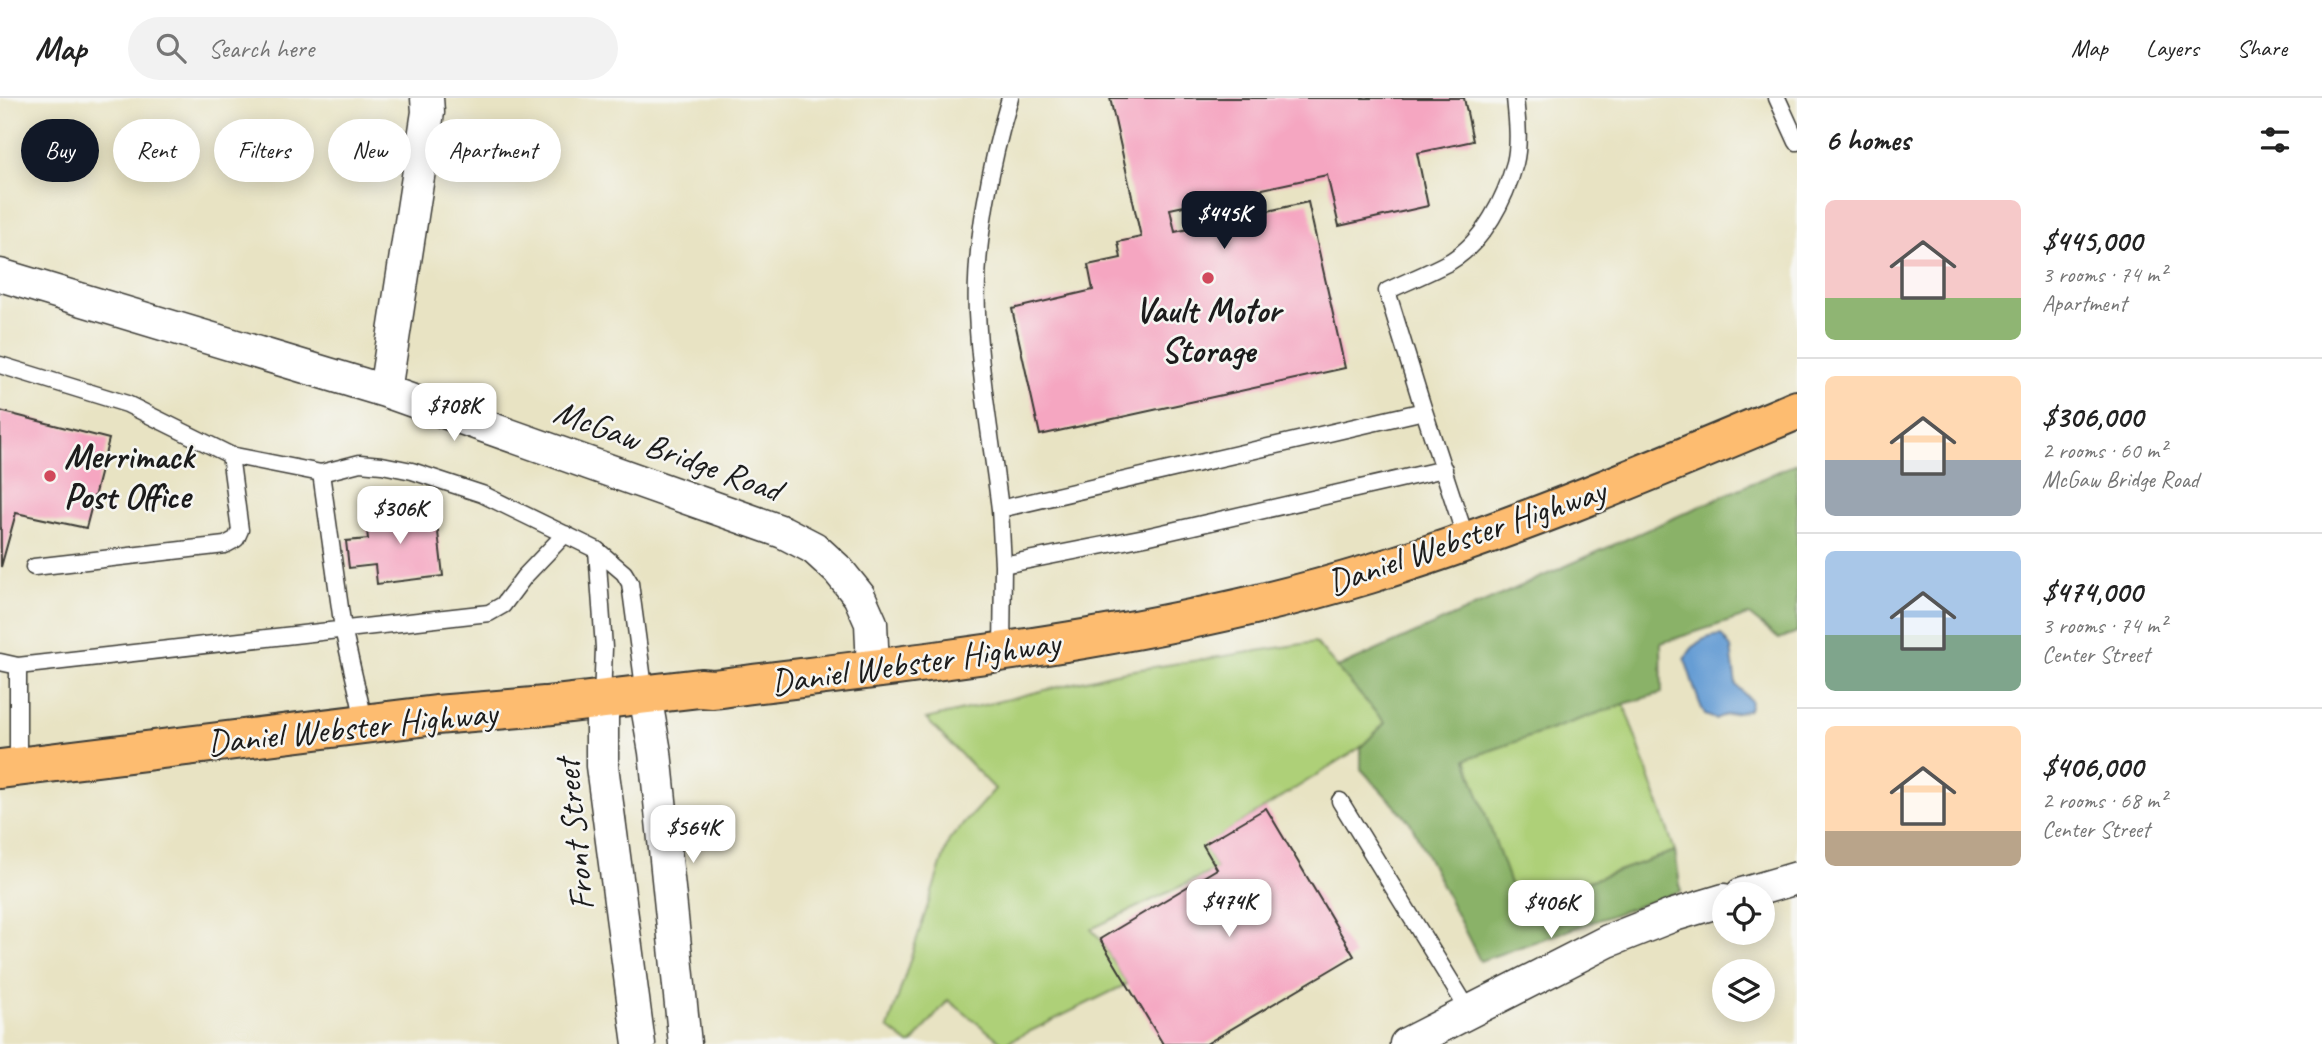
<!DOCTYPE html>
<meta charset="utf-8">
<style>
body{margin:0;font-family:Caveat,sans-serif;background:#f2f2f2;color:#222;height:100vh;display:flex;flex-direction:column;font-size:26px;white-space:nowrap}
*{box-sizing:border-box;margin:0}
p{font-size:23px;color:#767676}
.icon{flex:none;width:38px;height:38px;fill:none;stroke:currentColor;stroke-width:2;stroke-linecap:round;stroke-linejoin:round}
.map{position:relative;flex:1;overflow:hidden}
.sheet{display:flex;flex-direction:column;background:#fff;width:525px}
.sheet>*{flex:none}
.guide{position:absolute;left:21px;top:21px;width:665px;height:63px;display:flex;gap:14px}
.tools{position:absolute;left:1712px;top:784px;display:grid;gap:14px}
.tools a{display:grid;place-items:center;width:63px;height:63px;border-radius:50%;background:#fff;box-shadow:0 4px 18px #0003;font-size:35px}
.price{position:absolute;translate:-50% -60px;padding:0 16px;border-radius:14px;background:#fff;color:#222;font-size:23px;line-height:46px;filter:drop-shadow(0 2px 4px #0008)}
.price::after{content:'';position:absolute;left:50%;top:42px;width:21px;height:16px;margin-left:-10px;background:inherit;clip-path:polygon(0 0,100% 0,50% 100%)}
.price.selected{background:#111827;color:#fff}
ul{padding:0;list-style:none}
li{display:flex;align-items:center;gap:21px;height:175px;padding:0 28px}
li+li{border-top:2px solid #e0e0e0}
li span{display:grid;place-items:center;flex:none;width:196px;height:140px;border-radius:10px;color:#555}
li>.icon{margin-inline-start:auto}
span .icon{width:84px;height:84px;fill:#fffc;stroke-width:1}
li b{font-size:30px}
h2{display:flex;justify-content:space-between;align-items:center;height:84px;padding:0 28px;font-size:30px}
.pill{padding:0 24px;border-radius:32px;background:#fff;box-shadow:0 4px 18px #0003;font-size:24px;line-height:63px}
.pill.selected{background:#111827;color:#fff}
header{display:flex;align-items:center;gap:42px;box-sizing:border-box;height:98px;padding:0 35px;background:#fff;border-bottom:2px solid #e0e0e0}
header strong{font-size:33px}
nav{display:flex;gap:38px;margin-inline-start:auto;font-size:24px}
.search{width:490px;height:63px;background:#f2f2f2;display:flex;align-items:center;gap:18px;box-sizing:border-box;padding:0 24px;border-radius:38px;color:#767676;font-size:26px}
main{display:flex;flex:1;min-height:0}
.map>svg:first-child{display:block}
.green{fill:#aed078;stroke:#65764a;stroke-width:2}
.forest{fill:#8ab268;stroke:#536742;stroke-width:2}
.water{fill:#669dd4;stroke:#415c78;stroke-width:2}
.building{fill:#f5a6c1}
.lines{fill:none;stroke-linecap:round;stroke-linejoin:round}
.service-casing{stroke:#3b3a35;stroke-width:19}
.minor-casing{stroke:#3b3a35;stroke-width:35}
.primary-casing{stroke:#3b3a35;stroke-width:42}
.service{stroke:#fff;stroke-width:16}
.minor{stroke:#fff;stroke-width:32}
.primary{stroke:#fdbc70;stroke-width:38}
.poi-dot{fill:#d1495b;stroke:#f6f6f2;stroke-width:2.5}
.labels{text-anchor:middle;stroke-width:5;stroke-linejoin:round;paint-order:stroke}
.poi-label{font-size:35px;font-weight:bold;fill:#1c1c1c;stroke:#f6f6f2}
.street-label{font-size:35px;fill:#1c1c1c;stroke:#f6f6f2}
</style>
<header>
<strong>Map</strong>
<div class="search"><svg class="icon" aria-label="search" viewBox="0 0 24 24"><circle cx="10" cy="10" r="6"/><path d="M15 15l6 6"/></svg>Search here</div>
<nav><a>Map</a><a>Layers</a><a>Share</a></nav>
</header>
<main>
<div class="map">
<svg width="1797" height="946" viewBox="0 0 1797 946">
<rect width="100%" height="100%" fill="#f6f6f2"/>
<filter id="ink" filterUnits="userSpaceOnUse"><feTurbulence type="fractalNoise" baseFrequency=".0143" numOctaves="2"/><feDisplacementMap in="SourceGraphic" scale="14" xChannelSelector="R" yChannelSelector="G"/><feConvolveMatrix kernelMatrix="1 2 1 2 8 2 1 2 1" color-interpolation-filters="sRGB"/></filter>
<filter id="wash" filterUnits="userSpaceOnUse"><feTurbulence type="fractalNoise" baseFrequency=".00686" numOctaves="4" result="noise"/><feDisplacementMap in="SourceGraphic" scale="28" xChannelSelector="R" yChannelSelector="G"/><feGaussianBlur stdDeviation="1.57" result="paint"/><feColorMatrix in="noise" values="0 0 0 0 0 0 0 0 0 0 0 0 0 0 0 0 0 1.4 0 .05"/><feComposite in="paint" operator="in"/></filter>
<g filter="url(#wash)">
<rect width="100%" height="100%" fill="#e8e3c3"/>
<!-- green -->
<path class="green" d="M 1315,544 L 1385,625 L 1361,649 L 1204,748 L 1217,771 L 1091,831 L 1100,841 L 1127,886 L 1004,946 L 948,902 L 912,946 L 909,946 L 888,930 L 949,742 L 995,691 L 926,621 L 1115,575 Z
M 1624,606 L 1675,753 L 1517,808 L 1466,661 Z"/>
<!-- forest -->
<path class="forest" d="M 1797,365 L 1797,534 L 1779,541 L 1749,517 L 1661,545 L 1662,595 L 1624,606 L 1466,661 L 1518,808 L 1675,753 L 1681,793 L 1480,863 L 1410,724 L 1361,671 L 1361,649 L 1385,625 L 1337,570 Z"/>
<!-- water -->
<path class="water" d="M 1721,537 L 1731,550 L 1736,587 L 1751,603 L 1749,612 C 1737,616 1727,615 1715,621 L 1705,617 C 1696,600 1692,580 1685,562 C 1692,545 1704,539 1721,537 Z"/>
<g id="blocks">
<!-- building -->
<path class="building" d="M 1110,0 L 1464,0 L 1473,43 L 1417,55 L 1428,108 L 1339,128 L 1327,77 L 1170,111 L 1175,134 L 1308,104 L 1345,270 L 1040,337 L 1012,211 L 1093,192 L 1088,167 L 1121,160 L 1118,144 L 1141,139 Z
M 0,313 L 109,341 L 86,430 L 16,415 L 1,469 Z
M 435,408 L 443,478 L 377,486 L 375,467 L 349,470 L 346,443 L 368,441 L 365,416 Z
M 1266,710 L 1354,858 L 1206,946 L 1163,946 L 1100,841 L 1217,771 L 1203,747 Z"/>
</g>
</g>
<g filter="url(#ink)">
<use href="#blocks" fill-opacity="0" stroke="#3b3a35" stroke-width="2"/>
<g class="lines">
<!-- service casing -->
<g class="service-casing">
<path id="service" d="M 1777,0 L 1797,44
M 0,267 L 127,306 L 230,357 L 321,375 L 343,531 L 365,626
M 1424,313 L 1387,193 C 1408,183 1431,174 1451,163 C 1484,143 1505,101 1515,65 C 1520,45 1517,20 1515,0
M 321,375 L 360,365 L 382,367 L 412,373 L 482,396 L 597,452 L 624,475 L 630,485 L 645,597
M 1000,411 C 992,346 980,281 977,215 C 974,148 991,64 1010,0
M 597,452 L 604,550 L 602,601
M 1003,467 L 1145,439 L 1444,371
M 34,469 L 225,447 L 236,441 L 240,432 L 230,357
M 1002,553 L 1003,467 L 1000,411 L 1424,313 L 1467,444
M 0,564 L 18,568 L 18,668
M 18,568 L 489,515 L 503,507 L 524,479 L 565,436
M 1340,703 L 1469,913"/>
</g>
<!-- minor casing -->
<g class="minor-casing">
<path id="minor" d="M 0,177 L 385,293 L 783,434 L 814,450 L 838,472 L 859,498 L 871,525 L 873,570
M 385,293 L 428,14 L 427,0
M 645,597 L 655,654 L 685,946
M 602,601 L 602,668 L 639,946
M 1742,796 L 1797,780
M 1406,946 L 1608,843 L 1674,817 L 1724,802"/>
</g>
<!-- primary casing -->
<g class="primary-casing">
<path id="primary" d="M 0,671 L 436,617 L 545,608 L 700,590 L 713,591 C 933,563 1156,541 1369,476 C 1516,431 1656,371 1797,312"/>
</g>
<!-- service -->
<use href="#service" class="service"/>
<!-- minor -->
<use href="#minor" class="minor"/>
<!-- primary -->
<use href="#primary" class="primary"/>
</g>
</g>
<!-- markers -->
<g class="poi-dot">
<circle cx="1208" cy="180" r="7"/>
<circle cx="50" cy="378" r="7"/>
</g>
<g class="labels">
<!-- poi labels -->
<g class="poi-label">
<text x="1208" y="224">Vault Motor<tspan x="1208" dy="40">Storage</tspan></text>
<text x="64" y="370" text-anchor="start">Merrimack<tspan x="64" dy="40">Post Office</tspan></text>
</g>
<!-- street labels -->
<g class="street-label">
<text transform="translate(668 352) rotate(20)" y="12">McGaw Bridge Road</text>
<text transform="translate(1466 438) rotate(-19)" y="12">Daniel Webster Highway</text>
<text transform="translate(915 564) rotate(-8)" y="12">Daniel Webster Highway</text>
<text transform="translate(352 629) rotate(-6)" y="12">Daniel Webster Highway</text>
<text transform="translate(574 737) rotate(-96)" y="12">Front Street</text>
</g>
</g>
</svg>
<div class="tools">
<a><svg class="icon" aria-label="locate" viewBox="0 0 24 24"><circle cx="12" cy="12" r="6"/><path d="M12 2v4M12 18v4M2 12h4M18 12h4"/></svg></a>
<a><svg class="icon" aria-label="layers" viewBox="0 0 24 24"><path d="M12 4l9 5-9 5-9-5zM3 14l9 5 9-5"/></svg></a>
</div>
<b class="price selected" style="left:1224px;top:153px">$445K</b>
<b class="price" style="left:454px;top:345px">$708K</b>
<b class="price" style="left:400px;top:448px">$306K</b>
<b class="price" style="left:693px;top:767px">$564K</b>
<b class="price" style="left:1229px;top:841px">$474K</b>
<b class="price" style="left:1551px;top:842px">$406K</b>
<div class="guide">
<a class="pill selected">Buy</a>
<a class="pill">Rent</a>
<a class="pill">Filters</a>
<a class="pill">New</a>
<a class="pill">Apartment</a>
</div>
</div>
<section class="sheet">
<h2>6 homes<svg class="icon" aria-label="filters" viewBox="0 0 24 24"><path d="M4 7h16M4 17h16"/><circle cx="9" cy="7" r="2"/><circle cx="15" cy="17" r="2"/></svg></h2>
<ul>
<li><span style="background:linear-gradient(#f6c9c9 70%,#8fb573 0)"><svg class="icon" aria-label="home" viewBox="0 0 24 24"><path d="M3 11l9-7 9 7M6 9v11h12V9"/></svg></span><div><b>$445,000</b><p>3 rooms · 74 m²</p><p>Apartment</p></div></li>
<li><span style="background:linear-gradient(#ffd9b3 60%,#9aa5b1 0)"><svg class="icon" aria-label="home" viewBox="0 0 24 24"><path d="M3 11l9-7 9 7M6 9v11h12V9"/></svg></span><div><b>$306,000</b><p>2 rooms · 60 m²</p><p>McGaw Bridge Road</p></div></li>
<li><span style="background:linear-gradient(#a9c7e8 60%,#7fa58c 0)"><svg class="icon" aria-label="home" viewBox="0 0 24 24"><path d="M3 11l9-7 9 7M6 9v11h12V9"/></svg></span><div><b>$474,000</b><p>3 rooms · 74 m²</p><p>Center Street</p></div></li>
<li><span style="background:linear-gradient(#ffd9b3 75%,#b9a48a 0)"><svg class="icon" aria-label="home" viewBox="0 0 24 24"><path d="M3 11l9-7 9 7M6 9v11h12V9"/></svg></span><div><b>$406,000</b><p>2 rooms · 68 m²</p><p>Center Street</p></div></li>
</ul>
</section>
</main>
